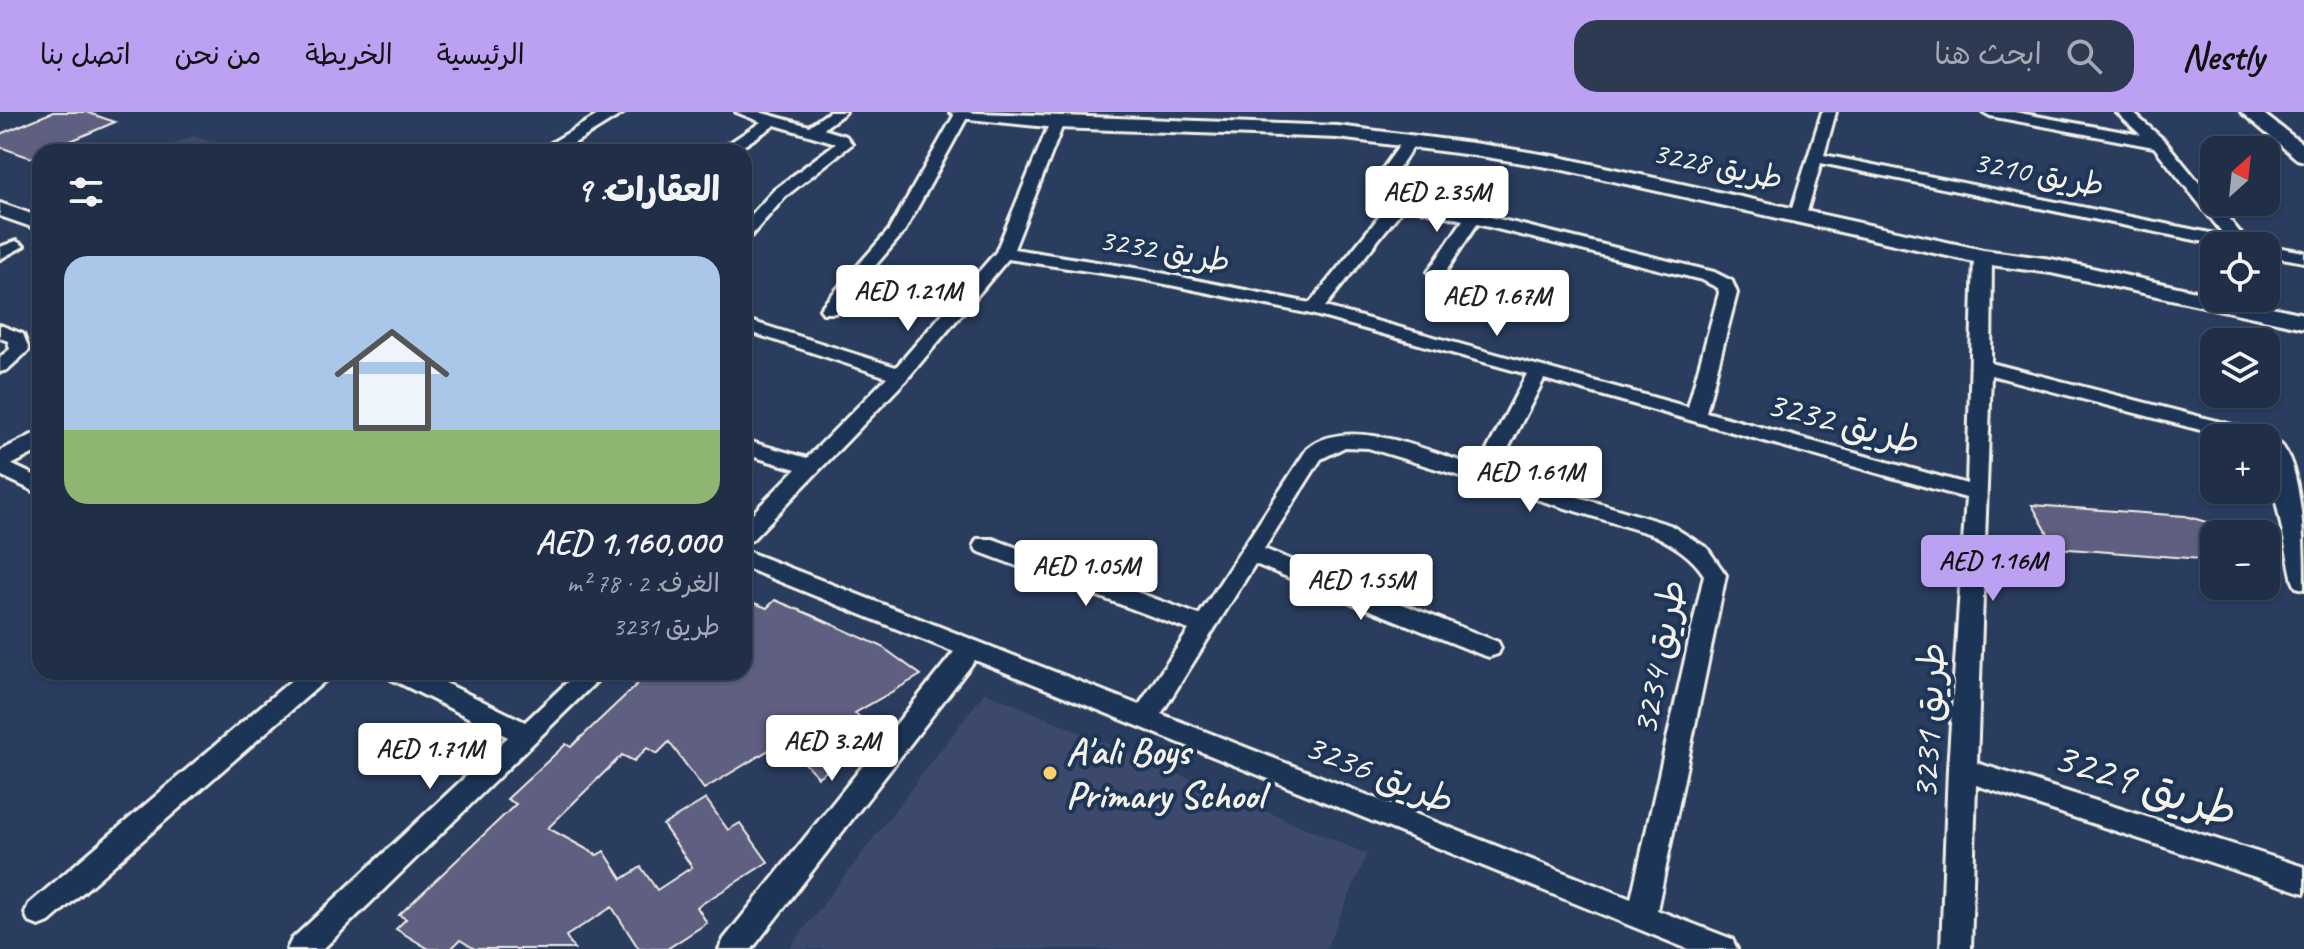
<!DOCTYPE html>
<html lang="ar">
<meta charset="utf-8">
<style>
body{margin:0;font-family:Caveat,"Playpen Sans Arabic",sans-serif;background:#2d3a52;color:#f1f3f6;direction:rtl;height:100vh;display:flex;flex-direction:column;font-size:30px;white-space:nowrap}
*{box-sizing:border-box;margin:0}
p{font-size:26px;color:#a2a8b4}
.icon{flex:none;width:44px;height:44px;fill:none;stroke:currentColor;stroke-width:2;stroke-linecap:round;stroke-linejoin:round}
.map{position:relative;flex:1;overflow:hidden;direction:ltr}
.drawer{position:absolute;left:32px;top:32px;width:720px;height:536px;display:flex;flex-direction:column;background:#202e47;border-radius:24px;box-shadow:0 2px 6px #0004,0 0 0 2px #3d4a60;direction:rtl}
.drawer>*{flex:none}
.needle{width:52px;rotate:27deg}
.controls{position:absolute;left:2200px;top:24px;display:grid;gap:16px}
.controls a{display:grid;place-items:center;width:80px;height:80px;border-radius:16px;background:#202e47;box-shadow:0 2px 6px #0004,0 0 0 2px #3d4a60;font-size:40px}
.price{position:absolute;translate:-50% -68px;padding:0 18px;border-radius:8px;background:#fff;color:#222;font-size:26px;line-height:52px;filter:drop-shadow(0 2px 4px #0008)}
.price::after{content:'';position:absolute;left:50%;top:48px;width:24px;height:18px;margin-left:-12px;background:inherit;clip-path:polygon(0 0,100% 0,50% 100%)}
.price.selected{background:#bca0f2;color:#111}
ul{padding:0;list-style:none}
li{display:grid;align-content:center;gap:16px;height:424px;padding:0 32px}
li+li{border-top:2px solid #3d4a60}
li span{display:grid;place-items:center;height:248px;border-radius:24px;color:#555}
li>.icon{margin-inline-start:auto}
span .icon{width:144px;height:144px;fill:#fffc;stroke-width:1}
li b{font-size:34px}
h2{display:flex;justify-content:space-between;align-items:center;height:96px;padding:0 32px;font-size:34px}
header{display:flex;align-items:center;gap:48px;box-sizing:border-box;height:112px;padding:0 40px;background:#bca0f2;color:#111}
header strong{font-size:38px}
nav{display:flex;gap:44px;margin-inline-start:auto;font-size:28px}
.search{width:560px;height:72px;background:#2d3a52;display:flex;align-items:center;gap:20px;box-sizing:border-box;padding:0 28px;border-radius:24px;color:#a2a8b4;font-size:30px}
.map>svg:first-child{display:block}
.built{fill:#3e4a6c}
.building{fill:#5e5e81;stroke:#f4f1e8;stroke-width:2}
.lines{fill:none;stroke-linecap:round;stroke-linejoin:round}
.minor-casing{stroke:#f4f1e8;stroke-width:6}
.tertiary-casing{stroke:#f4f1e8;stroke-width:6}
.minor{fill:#1d3557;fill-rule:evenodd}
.tertiary{fill:#1d3557;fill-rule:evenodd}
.poi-dot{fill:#ffd166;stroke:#1d3557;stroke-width:3}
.labels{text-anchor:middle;stroke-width:8;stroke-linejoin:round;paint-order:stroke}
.far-street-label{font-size:32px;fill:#f4f1e8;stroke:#1d3557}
.street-label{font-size:38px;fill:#f4f1e8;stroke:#1d3557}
.poi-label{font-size:38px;font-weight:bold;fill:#f4f1e8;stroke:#1d3557;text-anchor:start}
.near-street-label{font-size:46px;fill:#f4f1e8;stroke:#1d3557}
</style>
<header>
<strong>Nestly</strong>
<div class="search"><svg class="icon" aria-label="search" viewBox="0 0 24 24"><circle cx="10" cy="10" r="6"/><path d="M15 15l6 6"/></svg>ابحث هنا</div>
<nav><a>الرئيسية</a><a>الخريطة</a><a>من نحن</a><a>اتصل بنا</a></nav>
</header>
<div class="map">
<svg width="2304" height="837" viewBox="0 0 2304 837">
<rect width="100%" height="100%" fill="#2a3d5f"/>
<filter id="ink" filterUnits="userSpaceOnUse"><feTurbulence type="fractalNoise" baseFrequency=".0125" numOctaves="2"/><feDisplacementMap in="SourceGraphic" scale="16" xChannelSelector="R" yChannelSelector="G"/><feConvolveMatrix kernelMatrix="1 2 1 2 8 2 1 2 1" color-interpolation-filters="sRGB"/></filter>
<g filter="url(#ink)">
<!-- built -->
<path class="built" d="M 193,24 L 244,40 L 157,40 Z
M 985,580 L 1367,742 L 1326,837 L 789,837 Z"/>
<!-- building -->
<path class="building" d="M 53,0 L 86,0 L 115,10 L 31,46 L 0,35 L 0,22 Z
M 2032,393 L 2185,404 L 2214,412 L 2214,448 L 2056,436 Z
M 744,487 L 767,496 L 775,488 L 811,503 L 881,534 L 921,563 L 855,601 L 871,615 L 854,627 L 862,635 L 818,665 L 784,629 L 704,677 L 669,630 L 657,642 L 647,636 L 634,649 L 622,643 L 548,716 L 597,743 L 604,739 L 622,767 L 641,755 L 657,778 L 692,755 L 663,713 L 706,687 L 728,718 L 740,711 L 768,750 L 697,795 L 707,811 L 667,837 L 639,837 L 612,795 L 566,824 L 574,837 L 475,837 L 460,828 L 451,837 L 429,837 L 396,817 L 406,807 L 399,803 L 516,692 L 507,687 L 566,632 L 571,635 L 650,560 L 744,560 Z"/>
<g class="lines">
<!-- minor casing -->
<g class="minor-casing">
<path id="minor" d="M 736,0 L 759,0 L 809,14 L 829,0 L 846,0 L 823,17 L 846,24 L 852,32 L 786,84 L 750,125 L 744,126 L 744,111 L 774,78 L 836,31 L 775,13 L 734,40 L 716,40 L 761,10 Z
M 956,0 L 970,0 L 904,120 L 835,201 L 823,201 L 820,197 L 823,193 L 889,118 Z
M 1822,0 L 1836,0 L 1824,43 L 2225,124 L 2154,35 L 1990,4 L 1983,0 L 2014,0 L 2141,23 L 2116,0 L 2132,0 L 2164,28 L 2246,128 L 2257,134 L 2224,134 L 1821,51 L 1806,103 L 1804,106 L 1792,106 L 1790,103 Z
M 1057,6 L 1064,10 L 1014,137 L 1141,157 L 1310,191 L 1391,90 C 1382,88 1371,80 1373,70 L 1405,26 L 1410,25 L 1417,29 L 1389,70 L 1388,74 L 1396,82 L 1714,160 L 1732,169 L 1737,181 L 1706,300 L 1967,372 L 1974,145 L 1983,140 L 1989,141 L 1992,145 L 1991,251 L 2263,321 C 2269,326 2277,328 2283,335 C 2304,364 2304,442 2304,477 L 2296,475 L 2293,469 L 2266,342 L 2266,326 L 2231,326 L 1991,263 L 1977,651 L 2304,755 L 2304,781 L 1976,673 L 1971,837 L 1941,837 L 1948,657 L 1966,386 L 1544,267 L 1496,360 L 1670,413 L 1707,436 L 1726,463 L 1657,798 L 1732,827 L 1737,837 L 1688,837 L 975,548 L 752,837 L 719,837 L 724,827 L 954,540 L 744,455 L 744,438 L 1139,593 L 1189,518 L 977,439 L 974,433 L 977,427 L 993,427 L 1199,503 L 1307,337 C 1349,301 1431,341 1478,355 L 1527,262 L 1311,202 L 1141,167 L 1008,147 L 907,267 L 752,428 L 744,431 L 744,410 L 796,357 L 744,342 L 744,328 L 807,346 L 887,265 L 744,218 L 744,207 L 896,255 L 996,140 L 1050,10 ZM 1405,94 L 1463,108 L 1428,160 L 1431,164 L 1443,164 L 1477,112 L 1702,168 L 1718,176 L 1719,181 L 1688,295 L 1325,195 ZM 1345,335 L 1368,336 L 1654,423 C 1674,433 1692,444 1704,463 L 1631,787 L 1161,602 L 1255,452 L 1480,542 L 1489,545 L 1498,542 L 1501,536 L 1498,530 L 1264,437 L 1321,347 Z
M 16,129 L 24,134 L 0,147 L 0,135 Z
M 2266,133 L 2304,140 L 2304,150 L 2266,143 L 2266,134 L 2262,134 Z
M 0,213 L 23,222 L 29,238 L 7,258 L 0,260 L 0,245 L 10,237 L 8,229 L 0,226 Z
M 0,347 L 40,366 L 40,382 L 0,363 Z
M 301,560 L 330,560 L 327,567 L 49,810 L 39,814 L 29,810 L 25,801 L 29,792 Z
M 388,560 L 423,560 L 525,610 L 578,560 L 606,560 L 323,837 L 287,837 L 292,827 L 508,625 L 391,567 Z"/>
</g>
<!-- tertiary casing -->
<g class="tertiary-casing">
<path id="tertiary" d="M 603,0 L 625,0 L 560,40 L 536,40 Z
M 950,0 L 1338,14 L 1480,32 L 1559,45 L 1983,138 L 2051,147 L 2214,183 L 2214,186 L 2230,186 L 2304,202 L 2304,216 L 2051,161 L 1983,152 L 1559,57 L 1480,44 L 1338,26 L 1057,16 L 959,6 Z
M 2241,0 L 2261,0 L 2304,33 L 2304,49 L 2297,47 Z
M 0,91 L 40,105 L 40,118 L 0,104 Z
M 40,319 L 40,338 L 0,359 L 0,339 Z"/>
</g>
<!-- minor -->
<use href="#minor" class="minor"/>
<!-- tertiary -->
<use href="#tertiary" class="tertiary"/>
</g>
</g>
<!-- markers -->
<circle class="poi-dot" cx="1050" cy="661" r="8"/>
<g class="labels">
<!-- far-street labels -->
<g class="far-street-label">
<text transform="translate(1718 53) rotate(12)" y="11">طريق 3228</text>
<text transform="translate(2039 61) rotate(11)" y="11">طريق 3210</text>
<text transform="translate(1165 138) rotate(10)" y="11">طريق 3232</text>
</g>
<!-- street labels -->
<g class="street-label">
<text transform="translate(1844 310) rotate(15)" y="13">طريق 3232</text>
<text transform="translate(1658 545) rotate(-79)" y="13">طريق 3234</text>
<text transform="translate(1928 609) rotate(-87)" y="13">طريق 3231</text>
<text transform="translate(1380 661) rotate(22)" y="13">طريق 3236</text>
</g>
<!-- poi labels -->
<g class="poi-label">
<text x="1066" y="652">A'ali Boys<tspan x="1066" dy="44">Primary School</tspan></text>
</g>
<!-- near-street labels -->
<g class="near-street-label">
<text transform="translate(2146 671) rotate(18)" y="16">طريق 3229</text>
</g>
</g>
</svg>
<div class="controls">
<a><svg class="needle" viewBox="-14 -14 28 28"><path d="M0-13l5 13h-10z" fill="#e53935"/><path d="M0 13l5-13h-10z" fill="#a2a8b4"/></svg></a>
<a><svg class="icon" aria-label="locate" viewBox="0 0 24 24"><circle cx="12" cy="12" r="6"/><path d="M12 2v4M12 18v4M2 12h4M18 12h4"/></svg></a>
<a><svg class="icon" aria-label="layers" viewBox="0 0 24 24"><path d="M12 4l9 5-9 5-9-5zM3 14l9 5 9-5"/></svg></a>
<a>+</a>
<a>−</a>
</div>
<b class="price" style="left:1437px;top:122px">AED 2.35M</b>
<b class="price" style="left:908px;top:221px">AED 1.21M</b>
<b class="price" style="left:1497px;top:226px">AED 1.67M</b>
<b class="price" style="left:1530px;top:402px">AED 1.61M</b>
<b class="price selected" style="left:1993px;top:491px">AED 1.16M</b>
<b class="price" style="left:1086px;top:496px">AED 1.05M</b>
<b class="price" style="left:1361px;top:510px">AED 1.55M</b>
<b class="price" style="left:832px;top:671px">AED 3.2M</b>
<b class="price" style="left:430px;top:679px">AED 1.71M</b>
<section class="drawer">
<h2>العقارات: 9<svg class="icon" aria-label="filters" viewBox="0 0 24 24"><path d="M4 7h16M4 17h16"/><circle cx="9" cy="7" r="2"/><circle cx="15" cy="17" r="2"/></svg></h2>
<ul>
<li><span style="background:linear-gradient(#a9c7e8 70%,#8fb573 0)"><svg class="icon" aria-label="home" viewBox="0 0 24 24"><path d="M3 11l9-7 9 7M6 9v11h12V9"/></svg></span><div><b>AED 1,160,000</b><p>الغرف: 2 · 78 m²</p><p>طريق 3231</p></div></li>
</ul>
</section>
</div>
